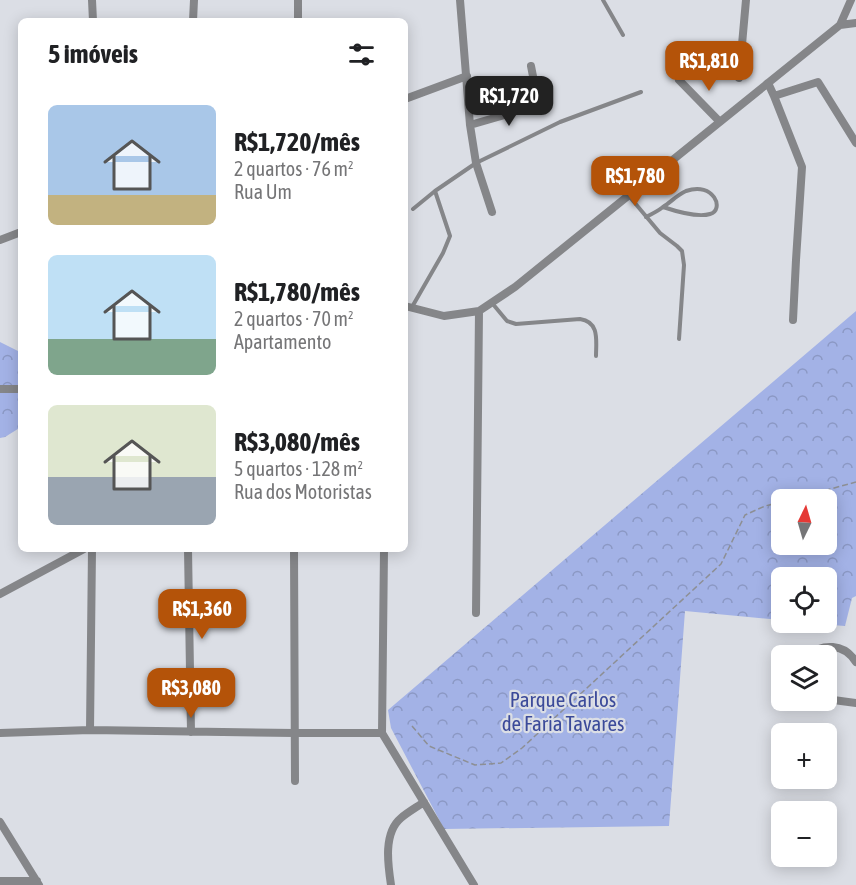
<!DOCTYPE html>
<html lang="pt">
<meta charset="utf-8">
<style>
body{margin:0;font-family:"Asap Condensed",sans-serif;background:#f6f6f6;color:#202124;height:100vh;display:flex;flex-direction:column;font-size:22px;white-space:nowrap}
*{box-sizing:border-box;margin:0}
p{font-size:20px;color:#757577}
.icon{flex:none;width:33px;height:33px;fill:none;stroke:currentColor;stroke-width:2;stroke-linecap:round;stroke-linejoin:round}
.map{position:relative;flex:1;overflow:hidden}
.panel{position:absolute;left:18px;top:18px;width:390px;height:534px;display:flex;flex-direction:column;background:#fff;border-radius:9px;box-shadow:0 3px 15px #0003}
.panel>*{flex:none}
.needle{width:39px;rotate:5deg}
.tools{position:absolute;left:771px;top:489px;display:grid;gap:12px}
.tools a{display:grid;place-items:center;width:66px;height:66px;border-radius:9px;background:#fff;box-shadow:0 3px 15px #0003;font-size:30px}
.price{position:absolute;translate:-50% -51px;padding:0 14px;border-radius:12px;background:#b45309;color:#fff;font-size:20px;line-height:39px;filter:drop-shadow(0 2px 3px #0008)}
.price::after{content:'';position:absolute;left:50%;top:36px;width:18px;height:14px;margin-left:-9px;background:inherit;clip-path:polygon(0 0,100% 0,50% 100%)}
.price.selected{background:#222;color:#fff}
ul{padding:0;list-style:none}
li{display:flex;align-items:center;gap:18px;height:150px;padding:0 30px}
li span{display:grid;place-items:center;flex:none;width:168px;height:120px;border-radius:9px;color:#555}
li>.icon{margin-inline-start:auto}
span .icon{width:72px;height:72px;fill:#fffc;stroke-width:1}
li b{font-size:26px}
h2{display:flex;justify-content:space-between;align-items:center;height:72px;padding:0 30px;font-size:26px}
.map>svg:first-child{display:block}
.park{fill:url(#park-crowns);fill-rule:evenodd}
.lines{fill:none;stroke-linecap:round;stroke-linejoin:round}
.path{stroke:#8d8f94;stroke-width:1.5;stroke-dasharray:6 3;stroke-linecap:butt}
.service{stroke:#858689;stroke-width:4}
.minor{stroke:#858689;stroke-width:8}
.labels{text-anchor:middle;stroke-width:4.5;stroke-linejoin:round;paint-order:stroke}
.park-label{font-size:21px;fill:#3b4a9a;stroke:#dbdee5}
</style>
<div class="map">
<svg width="856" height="885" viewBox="0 0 856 885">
<defs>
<pattern id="park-crowns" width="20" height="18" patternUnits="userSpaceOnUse" patternTransform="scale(1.5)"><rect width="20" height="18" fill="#a3b2e6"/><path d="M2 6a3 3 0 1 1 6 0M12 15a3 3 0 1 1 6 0" fill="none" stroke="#8b98c4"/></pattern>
</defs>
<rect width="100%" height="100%" fill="#dbdee5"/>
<!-- park -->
<path class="park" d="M 856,311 L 856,596 L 852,598 L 845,626 L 806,623 L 826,622 L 826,578 L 782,578 L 781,620 L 685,611 L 669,826 L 444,829 L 391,728 L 388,710 ZM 782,500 L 826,500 L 826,544 L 782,544 Z
M 0,342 L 18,351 L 21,354 L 21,427 L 5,437 L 0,438 Z"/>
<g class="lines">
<!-- path -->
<path class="path" d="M 790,500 L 856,482
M 412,726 L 429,746 L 475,765 L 501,763 L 522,748 L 721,564 L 745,515 L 765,506 L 782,502"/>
<!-- service -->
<path class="service" d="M 603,0 L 623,35
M 629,196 L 660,233 L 677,246 L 682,251 L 684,265 L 679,339
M 413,209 L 435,191 L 476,163 L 560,122 L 641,92
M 646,217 C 652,214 658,211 663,207 C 671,202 677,195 686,191 C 714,181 725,210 710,214 C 697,218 675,211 663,207
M 492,303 L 507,321 L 516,324 L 580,319 C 600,322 596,341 596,356
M 412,307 L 443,253 L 450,236 L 435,191"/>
<!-- minor -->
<path class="minor" d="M 92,0 L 93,21
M 460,0 L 470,125 L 476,163 L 492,212
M 193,21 L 194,0
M 298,21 L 298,0
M 840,25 L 856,23
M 739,78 L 746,0
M 679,80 L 720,122
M 768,83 L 774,96 L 802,167 L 796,260 L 793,320
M 774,96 L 818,82 L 856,143
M 405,99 L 467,76
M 470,125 L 508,114 L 538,102 L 531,66
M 0,240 L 21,232
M 405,306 L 444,316 L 479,311 L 515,287 L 840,25 L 851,0
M 0,389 L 21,389
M 188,549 L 191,732
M 294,549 L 295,781
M 384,549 L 382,733 L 474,885
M 0,594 L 84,549
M 476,613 L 479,311
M 806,656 C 823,643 844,643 856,662
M 826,699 L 856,703
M 90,730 L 92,549
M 0,733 L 90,730 L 294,733 L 382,733
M 0,822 L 39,885
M 0,881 L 37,881
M 391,885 C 388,865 383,833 401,818 C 408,812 417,807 424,802"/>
</g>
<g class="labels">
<!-- park labels -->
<g class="park-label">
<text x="563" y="707">Parque Carlos<tspan x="563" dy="24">de Faria Tavares</tspan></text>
</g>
</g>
</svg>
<div class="tools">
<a><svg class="needle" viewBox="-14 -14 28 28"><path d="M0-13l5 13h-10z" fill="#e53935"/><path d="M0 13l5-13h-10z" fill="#757577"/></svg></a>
<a><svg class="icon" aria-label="locate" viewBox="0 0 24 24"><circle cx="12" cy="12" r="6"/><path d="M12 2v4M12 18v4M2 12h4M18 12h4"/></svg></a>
<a><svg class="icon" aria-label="layers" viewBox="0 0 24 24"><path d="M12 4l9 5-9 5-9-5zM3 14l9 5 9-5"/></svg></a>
<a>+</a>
<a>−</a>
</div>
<b class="price" style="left:709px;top:92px">R$1,810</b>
<b class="price selected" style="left:509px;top:127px">R$1,720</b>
<b class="price" style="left:635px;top:207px">R$1,780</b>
<b class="price" style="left:202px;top:640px">R$1,360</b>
<b class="price" style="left:191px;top:719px">R$3,080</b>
<section class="panel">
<h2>5 imóveis<svg class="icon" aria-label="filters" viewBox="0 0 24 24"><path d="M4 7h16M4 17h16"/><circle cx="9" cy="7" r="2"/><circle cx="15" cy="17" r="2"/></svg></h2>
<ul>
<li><span style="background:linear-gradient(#a9c7e8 75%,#c2b280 0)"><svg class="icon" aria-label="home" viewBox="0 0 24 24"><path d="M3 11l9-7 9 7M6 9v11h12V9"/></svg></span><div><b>R$1,720/mês</b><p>2 quartos · 76 m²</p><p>Rua Um</p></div></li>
<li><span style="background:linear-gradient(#bfe0f5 70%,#7fa58c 0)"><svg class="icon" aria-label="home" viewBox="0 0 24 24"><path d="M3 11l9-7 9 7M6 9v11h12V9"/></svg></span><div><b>R$1,780/mês</b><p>2 quartos · 70 m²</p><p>Apartamento</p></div></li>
<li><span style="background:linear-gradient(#dfe7d0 60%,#9aa5b1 0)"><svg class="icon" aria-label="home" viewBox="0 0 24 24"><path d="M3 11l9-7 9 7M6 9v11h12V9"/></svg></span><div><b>R$3,080/mês</b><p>5 quartos · 128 m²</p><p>Rua dos Motoristas</p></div></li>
</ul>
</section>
</div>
